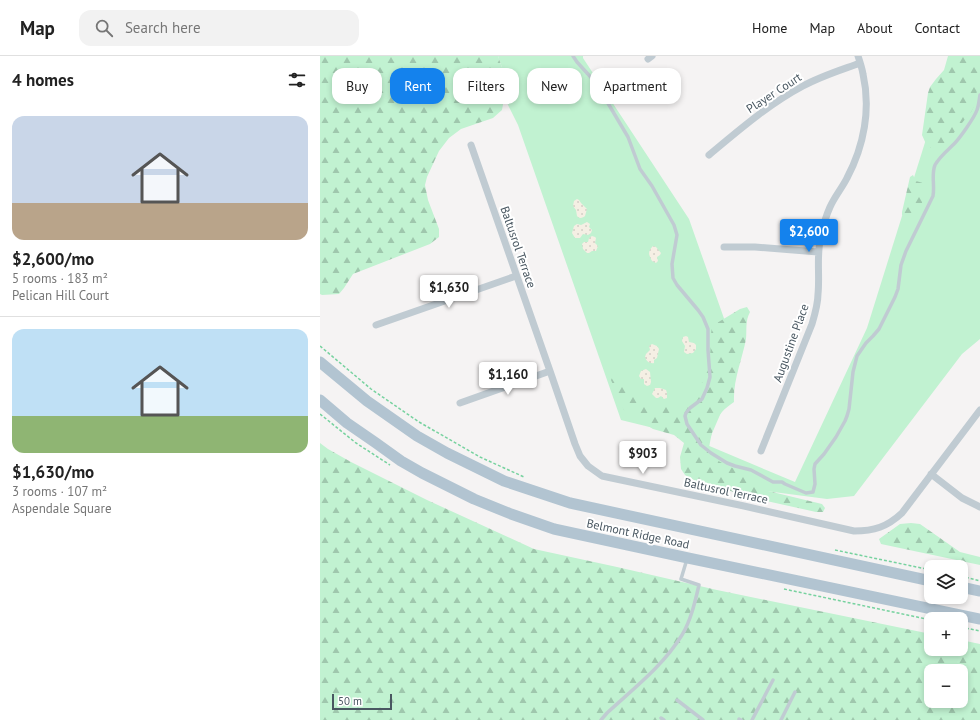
<!DOCTYPE html>
<meta charset="utf-8">
<style>
body{margin:0;font-family:"PT Sans",sans-serif;background:#f2f2f2;color:#222;height:100vh;display:flex;flex-direction:column;font-size:15px;white-space:nowrap}
*{box-sizing:border-box;margin:0}
p{font-size:13px;color:#767676}
.icon{flex:none;width:22px;height:22px;fill:none;stroke:currentColor;stroke-width:2;stroke-linecap:round;stroke-linejoin:round}
.map{position:relative;flex:1;overflow:hidden}
.side{display:flex;flex-direction:column;background:#fff;width:320px}
.side>*{flex:none}
.banner{position:absolute;left:12px;top:12px;width:380px;height:36px;display:flex;gap:8px}
.buttons{position:absolute;left:604px;top:504px;display:grid;gap:8px}
.buttons a{display:grid;place-items:center;width:44px;height:44px;border-radius:8px;background:#fff;box-shadow:0 2px 6px #0003;font-size:20px}
.scale{position:absolute;left:12px;bottom:10px;width:60px;box-sizing:border-box;padding-left:4px;border:2px solid #495761;border-top:0;font-size:11px;line-height:14px;white-space:nowrap;color:#495761;-webkit-text-stroke:3px #fff;paint-order:stroke}
.price{position:absolute;translate:-50% -34px;padding:0 9px;border-radius:4px;background:#fff;color:#222;font-size:13px;line-height:26px;filter:drop-shadow(0 1px 2px #0008)}
.price::after{content:'';position:absolute;left:50%;top:24px;width:12px;height:9px;margin-left:-6px;background:inherit;clip-path:polygon(0 0,100% 0,50% 100%)}
.price.on{background:#1482ed;color:#fff}
ul{padding:0;list-style:none}
li{display:grid;align-content:center;gap:8px;height:212px;padding:0 12px}
li+li{border-top:1px solid #e0e0e0}
li span{display:grid;place-items:center;height:124px;border-radius:12px;color:#555}
li>.icon{margin-inline-start:auto}
span .icon{width:72px;height:72px;fill:#fffc;stroke-width:1}
li b{font-size:17px}
h2{display:flex;justify-content:space-between;align-items:center;height:48px;padding:0 12px;font-size:17px}
.chip{padding:0 14px;border-radius:12px;background:#fff;box-shadow:0 2px 6px #0003;font-size:14px;line-height:36px}
.chip.on{background:#1482ed;color:#fff}
header{display:flex;align-items:center;gap:24px;box-sizing:border-box;height:56px;padding:0 20px;background:#fff;border-bottom:1px solid #e0e0e0}
header strong{font-size:19px}
nav{display:flex;gap:22px;margin-inline-start:auto;font-size:14px}
.search{width:280px;height:36px;background:#f2f2f2;display:flex;align-items:center;gap:10px;box-sizing:border-box;padding:0 14px;border-radius:12px;color:#767676;font-size:15px}
main{display:flex;flex:1;min-height:0}
.map>svg:first-child{display:block}
.green{fill:#c1f2d1}
.forest{fill:url(#forest-firs);fill-rule:evenodd}
.sand{fill:url(#sand-dots)}
.lines{fill:none;stroke-linecap:round;stroke-linejoin:round}
.path{stroke:#77d29f;stroke-width:1.5;stroke-dasharray:3 2;stroke-linecap:butt}
.lane{stroke:#c0cbd2;stroke-width:3.5}
.street{stroke:#c0cbd2;stroke-width:7}
.primary{stroke:#b2c4d1;stroke-width:11}
.labels{text-anchor:middle;stroke-width:4;stroke-linejoin:round;paint-order:stroke}
.street-label{font-size:12px;fill:#495761;stroke:#fff}
</style>
<header>
<strong>Map</strong>
<div class="search"><svg class="icon" aria-label="search" viewBox="0 0 24 24"><circle cx="10" cy="10" r="6"/><path d="M15 15l6 6"/></svg>Search here</div>
<nav><a>Home</a><a>Map</a><a>About</a><a>Contact</a></nav>
</header>
<main>
<section class="side">
<h2>4 homes<svg class="icon" aria-label="filters" viewBox="0 0 24 24"><path d="M4 7h16M4 17h16"/><circle cx="9" cy="7" r="2"/><circle cx="15" cy="17" r="2"/></svg></h2>
<ul>
<li><span style="background:linear-gradient(#c9d6e8 70%,#b9a48a 0)"><svg class="icon" aria-label="home" viewBox="0 0 24 24"><path d="M3 11l9-7 9 7M6 9v11h12V9"/></svg></span><div><b>$2,600/mo</b><p>5 rooms · 183 m²</p><p>Pelican Hill Court</p></div></li>
<li><span style="background:linear-gradient(#bfe0f5 70%,#8fb573 0)"><svg class="icon" aria-label="home" viewBox="0 0 24 24"><path d="M3 11l9-7 9 7M6 9v11h12V9"/></svg></span><div><b>$1,630/mo</b><p>3 rooms · 107 m²</p><p>Aspendale Square</p></div></li>
</ul>
</section>
<div class="map">
<svg width="660" height="664" viewBox="0 0 660 664">
<defs>
<pattern id="forest-firs" width="22" height="20" patternUnits="userSpaceOnUse"><rect width="22" height="20" fill="#c1f2d1"/><path d="M5 1l3.5 6h-7zM16 11l3.5 6h-7z" fill="#9fc7ad"/></pattern>
<pattern id="sand-dots" width="8" height="8" patternUnits="userSpaceOnUse"><rect width="8" height="8" fill="#f5efe4"/><path d="M2 2h.1M6 6h.1" fill="none" stroke="#d4cfc6" stroke-width="1.8" stroke-linecap="round"/></pattern>
</defs>
<rect width="100%" height="100%" fill="#f5f3f3"/>
<!-- green -->
<path class="green" d="M 178,0 L 263,0 L 263,2 L 369,163 L 419,305 L 412,331 L 387,389 L 475,426 L 547,272 L 627,16 L 660,0 L 660,283 L 642,298 L 534,440 L 507,443 L 415,431 L 358,378 L 301,364 L 198,69 L 185,43 L 187,26 Z"/>
<!-- forest -->
<path class="forest" d="M 0,0 L 178,0 L 187,26 L 182,54 L 173,62 L 141,73 L 129,82 L 119,95 L 107,121 L 105,129 L 108,144 L 119,173 L 119,181 L 110,188 L 33,218 L 24,232 L 19,238 L 2,239 L 0,238 Z
M 628,0 L 660,0 L 660,27 L 657,34 L 655,48 L 651,56 L 623,90 L 617,93 L 611,92 L 606,88 L 602,79 L 608,37 L 610,31 L 616,23 L 624,14 Z
M 593,119 L 596,125 L 603,127 C 605,131 606,135 605,140 C 603,148 593,159 585,161 L 582,159 L 582,156 L 590,121 Z
M 427,251 L 430,256 C 425,265 427,274 426,283 C 422,304 413,324 414,346 C 410,349 405,352 402,356 C 392,367 391,383 388,397 C 395,403 404,409 413,412 C 420,415 434,416 439,422 C 442,425 441,428 441,432 L 444,434 L 502,448 L 505,452 L 503,456 L 496,456 L 438,443 L 376,425 L 365,419 L 361,413 L 360,401 L 364,387 L 354,379 L 333,373 L 317,363 L 304,354 L 291,324 L 293,320 L 296,319 L 314,334 L 327,347 L 333,350 L 351,351 L 365,348 L 376,341 L 390,307 L 391,278 L 392,270 L 420,253 Z
M 0,387 L 8,393 L 31,406 L 107,444 L 214,493 L 297,511 L 397,534 L 611,578 L 611,593 L 641,593 L 641,584 L 660,588 L 660,664 L 0,664 ZM 611,615 L 641,615 L 641,645 L 611,645 Z
M 591,467 L 600,468 L 640,496 L 660,501 L 660,509 L 561,488 L 559,483 L 580,468 Z"/>
<!-- sand -->
<path class="sand" d="M 257,143 L 259,144 L 261,147 L 267,153 L 265,160 C 263,162 259,163 257,160 L 256,154 L 253,150 L 254,145 Z
M 267,166 L 270,168 L 269,171 L 272,174 L 271,177 L 268,179 L 263,178 L 260,182 L 255,182 L 252,177 L 254,170 L 257,168 L 261,169 Z
M 272,180 L 275,181 L 276,182 L 275,187 L 278,190 L 276,195 L 272,195 L 269,197 L 267,197 L 263,193 L 262,188 L 264,186 L 268,186 L 269,182 Z
M 333,190 L 336,191 L 341,197 L 340,199 L 337,201 L 338,205 L 336,207 L 332,205 C 329,199 327,196 333,190 Z
M 366,280 L 368,281 L 369,286 L 374,287 L 376,289 L 376,293 L 373,297 L 367,298 L 364,296 L 365,290 L 362,285 L 363,281 Z
M 332,288 L 337,290 L 339,293 L 337,302 L 334,304 L 334,307 C 330,308 326,305 325,301 L 326,298 L 330,294 L 329,290 Z
M 326,313 L 330,316 L 331,326 L 330,329 L 327,330 L 324,328 L 324,323 L 321,323 L 319,320 L 321,315 Z
M 335,332 L 340,332 L 346,334 L 347,337 L 347,342 L 344,343 L 341,340 L 338,342 L 336,342 L 332,338 Z"/>
<g class="lines">
<!-- path -->
<path class="path" d="M 0,290 L 51,333 L 99,366 L 160,401 L 204,421
M 0,358 L 36,387 L 70,409
M 515,494 L 611,514
M 641,520 L 660,525
M 464,533 L 611,564
M 641,571 L 660,575"/>
<!-- lane -->
<path class="lane" d="M 253,0 L 257,6 L 276,27 L 308,81 L 320,113 L 332,130 L 354,169 L 357,179 L 352,208 L 353,222 L 357,229 L 378,254 L 383,261 L 388,273 L 388,294 L 390,321 L 387,332 L 382,343 L 370,352 L 366,357 L 365,360 L 367,368 L 381,389 L 391,397 L 407,407 L 415,410 L 431,414 L 453,426 L 462,426 L 465,428 L 486,437 L 493,436 L 495,428 L 494,413 L 495,408 L 504,398 L 516,381 L 525,365 L 527,360 L 529,353 L 533,316 L 537,300 L 546,287 L 553,280 L 559,273 L 575,241 L 578,233 L 581,209 L 586,195 L 613,140 C 615,129 611,119 615,109 C 620,100 628,94 634,88 C 640,82 654,62 657,54 C 659,49 659,44 660,39
M 357,644 L 383,664
M 341,662 L 344,664
M 281,664 L 287,657 C 313,633 343,610 362,579 C 371,564 375,546 379,529 L 361,523 L 367,503
M 419,664 L 419,663 L 421,664
M 432,664 L 453,624
M 461,664 L 475,636"/>
<!-- street -->
<path class="street" d="M 328,3 L 332,0
M 151,89 L 230,315 L 255,388 L 260,400 L 268,410 L 282,420 L 424,450 L 534,475 C 554,475 567,471 582,457 L 660,354
M 389,99 C 419,74 449,48 483,30 C 501,20 521,14 540,7
M 404,191 L 435,191 L 498,196
M 56,269 L 196,220
M 140,347 L 230,315
M 441,395 L 492,268 C 495,258 498,248 498,238 C 500,218 496,199 501,180 C 503,170 506,160 510,151 C 515,140 522,132 527,122 C 544,90 551,53 543,18 C 542,12 540,6 538,0
M 611,418 L 642,442 L 660,451"/>
<!-- primary -->
<path class="primary" d="M 0,306 L 47,345 L 97,380 L 127,397 L 184,425 L 250,447 L 611,525
M 0,344 L 27,367 L 56,387 L 81,405 L 102,417 L 154,443 L 191,458 L 234,473 L 368,502 L 660,563
M 641,531 L 660,535"/>
</g>
<g class="labels">
<!-- street labels -->
<g class="street-label">
<text transform="translate(454 37) rotate(-33)" y="4">Player Court</text>
<text transform="translate(198 191) rotate(71)" y="4">Baltusrol Terrace</text>
<text transform="translate(471 287) rotate(-70)" y="4">Augustine Place</text>
<text transform="translate(406 435) rotate(12)" y="4">Baltusrol Terrace</text>
<text transform="translate(318 478) rotate(12)" y="4">Belmont Ridge Road</text>
</g>
</g>
</svg>
<div class="buttons">
<a><svg class="icon" aria-label="layers" viewBox="0 0 24 24"><path d="M12 4l9 5-9 5-9-5zM3 14l9 5 9-5"/></svg></a>
<a>+</a>
<a>−</a>
</div>
<div class="scale">50 m</div>
<b class="price on" style="left:489px;top:197px">$2,600</b>
<b class="price" style="left:129px;top:253px">$1,630</b>
<b class="price" style="left:188px;top:340px">$1,160</b>
<b class="price" style="left:323px;top:419px">$903</b>
<div class="banner">
<a class="chip">Buy</a>
<a class="chip on">Rent</a>
<a class="chip">Filters</a>
<a class="chip">New</a>
<a class="chip">Apartment</a>
</div>
</div>
</main>
